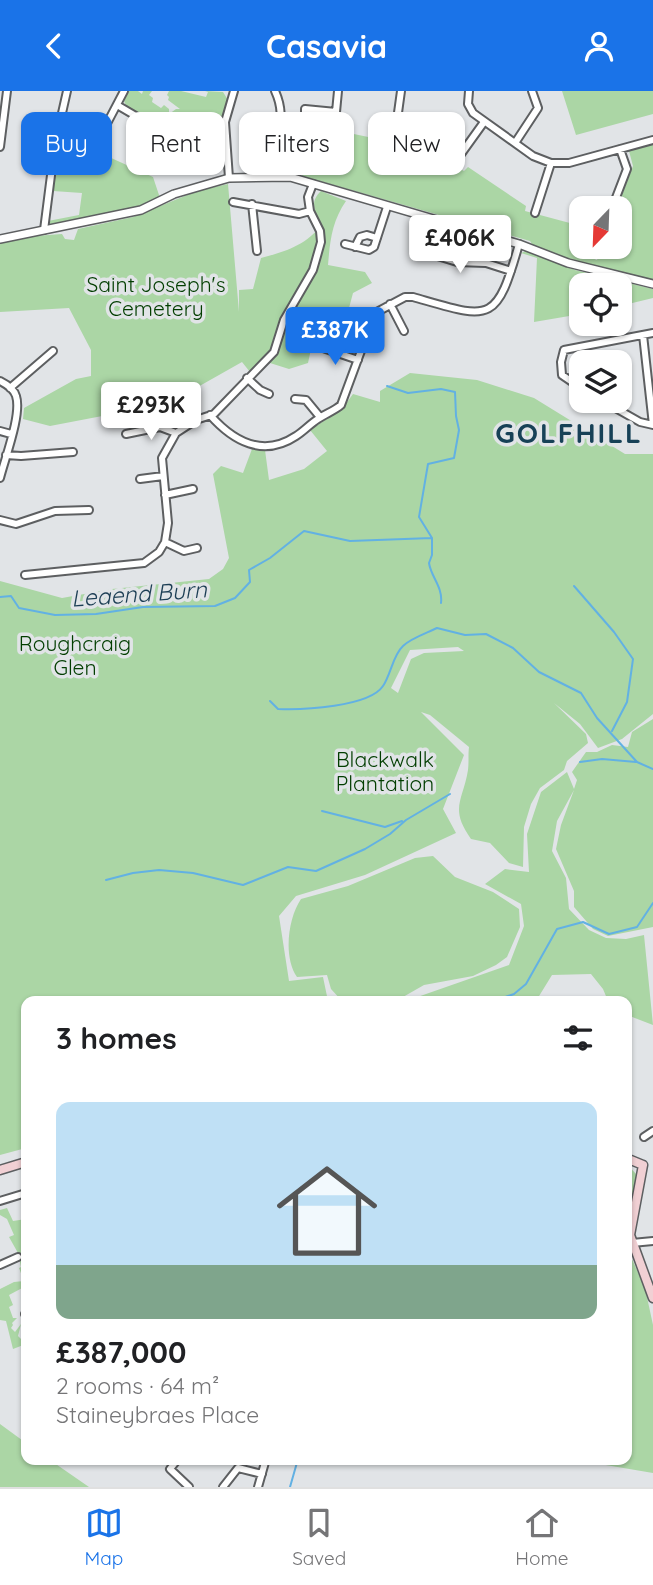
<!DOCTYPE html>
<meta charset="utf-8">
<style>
body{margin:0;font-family:Quicksand,sans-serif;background:#f2f2f2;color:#202124;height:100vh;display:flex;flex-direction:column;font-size:26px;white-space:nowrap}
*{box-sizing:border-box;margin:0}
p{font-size:23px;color:#757577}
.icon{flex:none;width:38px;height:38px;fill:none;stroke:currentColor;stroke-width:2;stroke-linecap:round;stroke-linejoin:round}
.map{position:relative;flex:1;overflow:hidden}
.details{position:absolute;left:21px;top:905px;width:611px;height:469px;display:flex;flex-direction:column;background:#fff;border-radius:14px;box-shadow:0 2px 5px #0004}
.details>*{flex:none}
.banner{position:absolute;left:21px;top:21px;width:612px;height:63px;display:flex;gap:14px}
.needle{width:46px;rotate:203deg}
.fabs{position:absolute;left:569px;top:105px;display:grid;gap:14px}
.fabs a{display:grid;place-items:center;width:63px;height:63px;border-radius:14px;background:#fff;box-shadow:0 2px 5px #0004;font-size:35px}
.price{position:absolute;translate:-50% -60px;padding:0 16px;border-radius:7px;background:#fff;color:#222;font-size:23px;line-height:46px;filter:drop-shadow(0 2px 4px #0008)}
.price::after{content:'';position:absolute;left:50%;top:42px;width:21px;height:16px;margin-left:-10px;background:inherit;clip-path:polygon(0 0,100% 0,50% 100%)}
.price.on{background:#1a73e8;color:#fff}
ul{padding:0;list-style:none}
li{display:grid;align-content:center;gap:14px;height:371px;padding:0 35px}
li+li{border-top:2px solid #e0e0e0}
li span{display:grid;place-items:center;height:217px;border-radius:14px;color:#555}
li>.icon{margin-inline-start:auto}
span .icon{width:126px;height:126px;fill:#fffc;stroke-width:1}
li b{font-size:30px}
h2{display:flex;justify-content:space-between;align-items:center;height:84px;padding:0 35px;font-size:30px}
.tag{padding:0 24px;border-radius:14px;background:#fff;box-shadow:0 2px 5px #0004;font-size:24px;line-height:63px}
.tag.on{background:#1a73e8;color:#fff}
header{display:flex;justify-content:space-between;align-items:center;height:91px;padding:0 35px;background:#1a73e8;color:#fff;font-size:32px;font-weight:800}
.tab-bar{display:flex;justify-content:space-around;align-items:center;height:98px;border-top:2px solid #e0e0e0;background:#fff;font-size:19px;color:#757577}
.tab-bar a{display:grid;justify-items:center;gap:4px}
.tab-bar .on{color:#1a73e8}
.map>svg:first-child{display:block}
.green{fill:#abd6a5;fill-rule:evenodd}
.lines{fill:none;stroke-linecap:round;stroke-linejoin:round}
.stream{stroke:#62b1e3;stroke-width:2}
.minor-casing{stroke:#5d5f61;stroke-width:10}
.tertiary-casing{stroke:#5d5f61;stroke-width:10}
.secondary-casing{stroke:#5d5f61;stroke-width:11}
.minor{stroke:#fff;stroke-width:6}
.tertiary{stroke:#fff;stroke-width:7}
.secondary{stroke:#f1d0d4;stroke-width:8}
.labels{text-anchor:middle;stroke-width:7;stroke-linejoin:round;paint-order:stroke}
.park-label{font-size:21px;fill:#023e00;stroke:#e1e4e7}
.water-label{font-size:23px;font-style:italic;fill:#1c3e54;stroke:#e1e4e7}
.district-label{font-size:28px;font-weight:bold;letter-spacing:2px;fill:#174157;stroke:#e1e4e7}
</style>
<header><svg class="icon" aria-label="back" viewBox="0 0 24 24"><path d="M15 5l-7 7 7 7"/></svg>Casavia<svg class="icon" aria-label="person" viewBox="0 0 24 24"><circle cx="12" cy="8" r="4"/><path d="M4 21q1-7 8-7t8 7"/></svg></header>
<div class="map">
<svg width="653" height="1396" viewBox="0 0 653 1396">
<rect width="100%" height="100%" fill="#e1e4e7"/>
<!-- green -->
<path class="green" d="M 129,0 L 138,0 L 142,3 L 143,0 L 152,0 L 149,4 L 153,7 L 152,11 L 161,17 L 164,14 L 169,18 L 169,23 L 176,18 L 180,18 L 168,9 L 169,6 L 167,4 L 169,0 L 181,0 L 206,6 L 208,1 L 205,0 L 223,1 L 228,9 L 222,26 L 209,36 L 163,48 L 159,47 L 151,32 L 127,17 L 124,10 Z
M 562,0 L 653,0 L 653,23 L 576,44 Z
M 349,42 L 421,57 L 464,80 L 468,76 L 526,115 L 525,120 L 581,135 L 581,156 L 586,156 L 584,164 L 597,169 L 602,156 L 620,156 L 620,117 L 617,117 L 633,75 L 629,60 L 653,53 L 653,193 L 596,179 L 536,159 L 530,150 L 302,85 C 309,53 321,54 349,42 Z
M 87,50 L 101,53 L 100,58 L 109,66 L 153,86 L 160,107 L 138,116 L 48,134 L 48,130 L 79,124 L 82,102 L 53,100 L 57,65 Z
M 228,93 L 239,221 L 239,199 L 253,198 L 261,167 C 284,161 307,154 321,134 C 315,121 309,111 321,100 L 346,110 C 332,130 330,150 328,174 L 365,181 L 372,192 L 353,202 L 345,232 L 332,228 L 329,232 L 319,228 L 317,241 L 302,236 L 298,255 L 311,258 L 308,272 L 289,278 L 270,272 L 250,281 L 242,271 L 196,297 L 191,308 L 50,335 L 23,328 L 24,317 L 76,288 L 91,285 L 91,259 L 69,217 L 0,221 L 0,152 L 35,145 L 62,143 L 65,148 L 74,149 L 78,138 L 133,126 L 197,100 Z
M 526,160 L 575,179 L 653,198 L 653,207 L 620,215 L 620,194 L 581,194 L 581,223 L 534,231 L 537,167 L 521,162 Z
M 410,282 L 477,289 L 534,307 L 625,363 L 653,363 L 653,623 L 622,648 L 598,657 L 580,633 L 554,612 L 586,643 L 588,652 L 567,670 L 564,679 L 540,697 L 531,713 L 524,736 L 523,776 L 509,772 L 490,752 L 471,748 C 449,717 463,710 468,679 C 469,671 468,663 469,656 L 430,624 L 421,621 L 464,664 L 443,718 L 456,742 L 365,784 L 296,805 L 279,825 L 289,890 L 323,886 L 328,910 L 26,910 L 26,1057 L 0,1064 L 0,490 L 62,507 L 112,498 L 209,488 L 223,478 L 229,467 L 213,383 L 221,375 L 243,382 L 252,358 L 265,359 L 269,389 L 304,378 L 327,360 L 310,339 L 342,318 L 353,303 L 380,311 L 380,300 ZM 458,556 L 464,560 L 424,562 L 411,568 L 398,602 L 391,597 L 410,559 Z
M 653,628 L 653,836 L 608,845 L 593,838 L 574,816 L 574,800 L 556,758 L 561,734 L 574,699 L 557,730 L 552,760 L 566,787 L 569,818 L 589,839 L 606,847 L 626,848 L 644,844 L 653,934 L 627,924 L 626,910 L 608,910 L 603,898 L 591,883 L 552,884 L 536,910 L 406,910 L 509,874 L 524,835 L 521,813 L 485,793 L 505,778 L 529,781 L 527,743 L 541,701 L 567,681 L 574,698 L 577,689 L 572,681 L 586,661 L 597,661 L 612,654 L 628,656 L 632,641 Z
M 433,765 L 455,786 L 493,801 L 519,818 L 520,836 L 507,866 L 496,874 L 473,885 L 424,894 L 396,910 L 342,910 L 331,898 L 327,884 L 297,886 C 283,866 288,827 301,808 L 348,795 L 415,767 Z
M 627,1073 L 636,1083 L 638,1090 L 627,1129 Z
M 7,1117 L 13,1130 L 26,1128 L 26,1195 L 9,1204 L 13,1214 L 9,1216 L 13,1227 L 17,1227 L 12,1232 L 13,1234 L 11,1237 L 15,1241 L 21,1233 L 18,1245 L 22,1249 L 26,1248 L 26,1253 L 13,1258 L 6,1230 L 0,1229 L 0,1198 L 14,1191 L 24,1190 L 19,1177 L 21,1176 L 18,1162 L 9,1146 L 14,1144 L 7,1128 L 0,1124 L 0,1119 Z
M 627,1157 L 645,1197 L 653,1234 L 653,1382 L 576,1369 L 626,1368 Z
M 0,1333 L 26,1352 L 26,1368 L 50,1369 L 89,1396 L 0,1396 Z"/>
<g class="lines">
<!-- stream -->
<path class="stream" d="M 432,447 L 432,464 L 429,472 C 431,486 443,496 441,512
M 574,495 L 614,541 L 633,568 L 627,611 L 612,640
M 0,506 L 11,505 L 19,517 L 55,524 L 96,523 L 143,516 L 215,515 L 235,507 L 250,491 L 249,479 L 270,467 L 304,440 L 350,450 L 432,447 L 419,426 L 428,373 L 454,367 L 459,339 L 456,325 L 455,301 L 441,298 L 408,302 L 387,295
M 270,610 L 278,618 C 302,619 369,616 383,595 C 391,583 393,564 403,555 C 411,547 427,542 437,537 L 465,544 L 486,543 L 513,557 L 539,581 L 581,602 L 597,627 L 637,671 L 653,678
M 580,671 L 602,668 L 636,671
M 322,720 L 385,736 L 402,730
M 106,789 L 133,782 L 159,779 L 193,782 L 243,794 L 288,776 L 316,780 L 365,758 L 390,743 L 406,729 L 450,703
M 494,910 L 514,903 L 526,893 L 557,838 L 583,831 L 609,843 L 637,836 L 653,812
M 290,1396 L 298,1368"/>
<!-- minor casing -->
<g class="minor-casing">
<path id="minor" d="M 469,0 L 468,13 L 473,22 L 533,65 L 551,72 L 569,72 L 653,49
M 117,14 L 146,31 L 157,56 L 169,53
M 397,29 L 401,0
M 305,33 L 305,18 L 336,21 L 338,0
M 252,36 L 252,45 L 275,43 C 284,32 281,13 275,0
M 58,38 L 85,45 L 97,45 L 103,40 L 124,0
M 515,52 L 538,17 L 532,0
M 0,56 L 7,0
M 54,62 L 85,45
M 456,70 L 484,31
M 229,87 L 225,31 L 234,0
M 233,111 L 299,123 L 310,120
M 252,113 L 257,160
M 612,117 L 627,78 L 620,58
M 535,122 L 551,72
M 44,139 L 55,53 L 67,0
M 345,153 L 369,159 L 374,156 L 387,116
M 355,156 L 360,146 L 367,144 L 377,147
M 418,159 L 457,171 L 486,172 L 511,180
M 390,213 L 404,240
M 643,244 L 653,334
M 320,256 L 358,269
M 247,287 L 260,299 L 269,303
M 0,290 C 6,293 14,298 16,305 C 22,323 5,367 0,387
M 10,297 L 53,260
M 581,297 L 562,284 L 561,271 L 564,259 L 653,242
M 295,308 L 306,309 L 320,326
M 603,310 L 640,331 L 653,334
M 210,324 C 233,350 263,367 296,345 C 304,340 310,333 318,328 C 325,323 334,320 341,314 L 375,222 L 405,206 L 413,206 C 490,228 496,235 519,153
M 0,340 L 11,343
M 126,343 L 160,336 L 176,342
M 6,364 L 21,365 L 73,361
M 140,388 L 163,385
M 165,404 L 193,398
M 0,429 L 16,433 L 55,420 L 89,419
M 165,451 L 184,460 L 197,457
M 25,484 L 144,472 L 159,461 L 165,451 L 168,432 L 162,367 L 176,342 L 196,329 L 214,323 L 274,261 L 284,229 L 313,179 L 321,151 L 320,140 L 310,120 L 308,106 L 313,93
M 644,1046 L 653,1040
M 0,1110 L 26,1102
M 632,1152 L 653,1150
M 0,1174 L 18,1166
M 25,1223 L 26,1223
M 178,1368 L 170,1378 L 189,1396
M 223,1396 L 238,1377 L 262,1383
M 258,1396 L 266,1368"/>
</g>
<!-- tertiary casing -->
<g class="tertiary-casing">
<path id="tertiary" d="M 0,148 L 141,119 L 174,103 L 229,87 L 290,86 L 519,153 L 568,172 L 653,193"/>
</g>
<!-- secondary casing -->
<g class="secondary-casing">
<path id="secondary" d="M 626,1067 L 643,1074
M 643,1074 L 630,1144 L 653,1207
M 0,1079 L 26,1071"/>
</g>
<!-- minor -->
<use href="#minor" class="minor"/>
<!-- tertiary -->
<use href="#tertiary" class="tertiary"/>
<!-- secondary -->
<use href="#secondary" class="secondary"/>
</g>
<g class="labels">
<!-- park labels -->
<g class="park-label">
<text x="156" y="201">Saint Joseph's<tspan x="156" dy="24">Cemetery</tspan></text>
<text x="75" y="560">Roughcraig<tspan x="75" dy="24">Glen</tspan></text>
<text x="385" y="676">Blackwalk<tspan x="385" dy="24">Plantation</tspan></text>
</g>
<!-- water labels -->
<g class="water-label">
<text transform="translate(139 503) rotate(-4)" y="8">Leaend Burn</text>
</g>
<!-- district labels -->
<g class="district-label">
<text x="569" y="352">GOLFHILL</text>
</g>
</g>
</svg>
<div class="fabs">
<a><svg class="needle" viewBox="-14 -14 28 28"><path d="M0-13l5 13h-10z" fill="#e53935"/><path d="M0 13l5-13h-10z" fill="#757577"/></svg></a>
<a><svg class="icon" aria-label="locate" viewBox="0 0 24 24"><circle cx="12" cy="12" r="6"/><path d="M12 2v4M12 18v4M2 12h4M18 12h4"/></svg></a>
<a><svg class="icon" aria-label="layers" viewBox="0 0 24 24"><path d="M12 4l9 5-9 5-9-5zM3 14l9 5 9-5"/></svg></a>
</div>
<b class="price" style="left:460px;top:184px">£406K</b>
<b class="price on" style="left:335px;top:276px">£387K</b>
<b class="price" style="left:151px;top:351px">£293K</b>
<div class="banner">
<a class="tag on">Buy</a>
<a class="tag">Rent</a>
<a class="tag">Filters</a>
<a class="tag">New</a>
</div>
<section class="details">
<h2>3 homes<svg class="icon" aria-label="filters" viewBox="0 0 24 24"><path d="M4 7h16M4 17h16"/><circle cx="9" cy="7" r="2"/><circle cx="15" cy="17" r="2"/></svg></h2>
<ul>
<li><span style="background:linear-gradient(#bfe0f5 75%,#7fa58c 0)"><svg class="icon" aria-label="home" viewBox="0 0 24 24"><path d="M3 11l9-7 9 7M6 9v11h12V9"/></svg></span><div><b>£387,000</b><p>2 rooms · 64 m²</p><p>Staineybraes Place</p></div></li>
</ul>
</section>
</div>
<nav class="tab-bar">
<a class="on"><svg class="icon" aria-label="map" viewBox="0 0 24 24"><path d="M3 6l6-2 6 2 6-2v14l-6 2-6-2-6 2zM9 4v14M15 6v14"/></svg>Map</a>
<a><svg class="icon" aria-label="saved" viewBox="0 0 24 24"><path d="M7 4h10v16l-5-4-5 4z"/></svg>Saved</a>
<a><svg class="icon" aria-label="home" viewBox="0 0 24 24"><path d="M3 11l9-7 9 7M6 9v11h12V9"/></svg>Home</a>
</nav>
